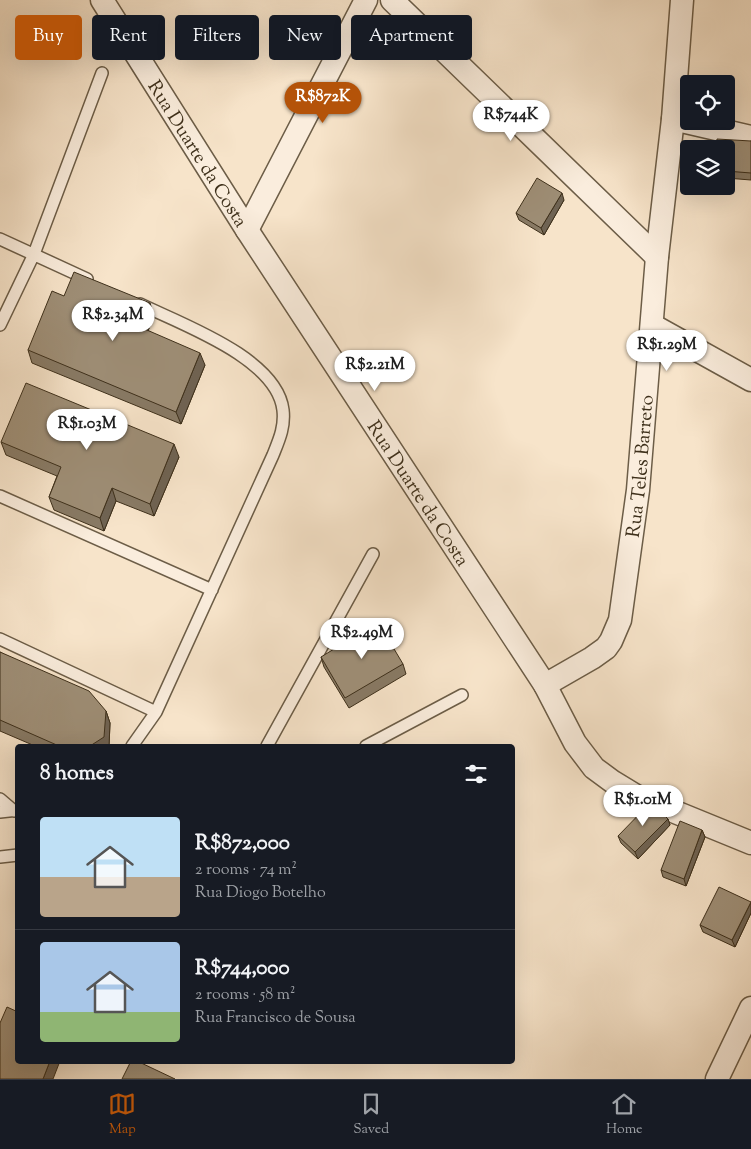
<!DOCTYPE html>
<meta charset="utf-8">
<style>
body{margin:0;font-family:"Sorts Mill Goudy",serif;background:#242831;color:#f1f3f6;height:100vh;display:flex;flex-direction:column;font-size:19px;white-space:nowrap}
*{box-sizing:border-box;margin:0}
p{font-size:16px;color:#9ea1a6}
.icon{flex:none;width:28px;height:28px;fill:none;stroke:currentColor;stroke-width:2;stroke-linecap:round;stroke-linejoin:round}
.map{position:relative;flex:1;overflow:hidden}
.details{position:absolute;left:15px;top:744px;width:500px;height:320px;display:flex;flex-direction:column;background:#171b24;border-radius:5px;box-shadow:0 5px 20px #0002}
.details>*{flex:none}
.top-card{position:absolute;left:15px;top:15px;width:500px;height:45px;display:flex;gap:10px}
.fabs{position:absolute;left:680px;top:75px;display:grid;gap:10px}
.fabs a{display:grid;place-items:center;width:55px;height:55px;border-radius:5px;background:#171b24;box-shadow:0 5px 20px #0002;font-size:25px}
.price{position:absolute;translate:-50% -42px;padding:0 11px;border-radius:18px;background:#fff;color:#222;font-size:16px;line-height:32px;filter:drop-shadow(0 1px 2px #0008)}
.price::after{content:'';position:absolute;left:50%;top:30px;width:15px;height:11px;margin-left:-8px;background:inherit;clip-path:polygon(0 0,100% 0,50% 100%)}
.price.current{background:#b45309;color:#fff}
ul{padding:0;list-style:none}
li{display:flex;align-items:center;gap:15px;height:125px;padding:0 25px}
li+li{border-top:1px solid #363941}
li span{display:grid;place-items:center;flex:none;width:140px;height:100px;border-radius:5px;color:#555}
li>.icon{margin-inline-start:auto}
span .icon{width:60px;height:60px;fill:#fffc;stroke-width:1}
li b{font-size:21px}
h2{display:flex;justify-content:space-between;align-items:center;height:60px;padding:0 25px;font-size:21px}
.pill{padding:0 18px;border-radius:5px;background:#171b24;box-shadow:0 5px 20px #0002;font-size:18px;line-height:45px}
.pill.current{background:#b45309;color:#fff}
.dock{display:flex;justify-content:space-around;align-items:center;height:70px;border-top:1px solid #363941;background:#171b24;font-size:14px;color:#9ea1a6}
.dock a{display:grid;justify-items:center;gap:2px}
.dock .current{color:#b45309}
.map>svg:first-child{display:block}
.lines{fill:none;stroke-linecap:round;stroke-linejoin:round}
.service-casing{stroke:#6c5d47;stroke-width:14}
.minor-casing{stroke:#6c5d47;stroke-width:25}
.service{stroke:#faeddd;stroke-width:11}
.minor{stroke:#faeddd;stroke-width:22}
.wall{fill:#887a65;stroke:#3e301b}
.shaded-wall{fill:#6f6353;stroke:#3e301b}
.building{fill:#9e8e76;stroke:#3e301b}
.labels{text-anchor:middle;stroke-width:4;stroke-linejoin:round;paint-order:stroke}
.street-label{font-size:19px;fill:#3e301b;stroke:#faeddd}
</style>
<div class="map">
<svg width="751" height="1079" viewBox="0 0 751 1079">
<rect width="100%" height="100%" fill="#f7e4ca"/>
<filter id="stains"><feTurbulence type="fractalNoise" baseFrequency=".004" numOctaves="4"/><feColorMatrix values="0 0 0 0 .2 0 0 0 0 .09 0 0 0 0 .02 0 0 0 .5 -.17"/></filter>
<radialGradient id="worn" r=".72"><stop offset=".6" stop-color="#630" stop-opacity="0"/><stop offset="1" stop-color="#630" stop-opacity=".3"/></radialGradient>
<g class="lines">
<!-- service casing -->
<g class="service-casing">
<path id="service" d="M 0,239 L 87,279
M 0,325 L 34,254 L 102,73
M 0,496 L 212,590
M 0,639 L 156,712
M 132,746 L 156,712 L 273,455 C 279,440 285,427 283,410 C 277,358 181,324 140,304
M 267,746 L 373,554
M 366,746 L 462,695
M 0,799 L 14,811
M 0,812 L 18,810
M 0,857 L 18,855"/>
</g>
<!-- minor casing -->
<g class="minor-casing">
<g id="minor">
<path id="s1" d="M 102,0 L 247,230 L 545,685 L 575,743 L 594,768 L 613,782 L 636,796 L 751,843"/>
<path d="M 392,0 L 657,257"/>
<path d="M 673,119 L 751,137"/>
<path d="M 247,230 L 366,0"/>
<path d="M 652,325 L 751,380"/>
<path id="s2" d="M 545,685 L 592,658 L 606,648 L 611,641 L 620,620 L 638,490 L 657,257 L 673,119 L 682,0"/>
<path d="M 717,1079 L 751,1008"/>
</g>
</g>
<!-- service -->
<use href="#service" class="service"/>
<!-- minor -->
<use href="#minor" class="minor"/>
</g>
<!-- wall -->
<path class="wall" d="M 751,141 L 751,180 L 726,178 L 726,149 Z
M 564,200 L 544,235 L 519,220 L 516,213 Z
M 64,296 L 154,316 L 148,331 L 205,365 L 181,424 L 32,363 L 28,350 Z
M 1,442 L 179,457 L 154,516 L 116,501 L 104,531 L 54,510 L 49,497 L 57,476 L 6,455 Z
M 0,652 L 106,711 L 110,723 L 109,746 L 35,746 L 0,731 Z
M 321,657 L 403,664 L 406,674 L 349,708 L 324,667 Z
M 668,819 L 670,825 L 638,859 L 621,843 L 618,836 Z
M 702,830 L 705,837 L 686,886 L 663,877 L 661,870 Z
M 751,902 L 751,913 L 735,947 L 703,932 L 700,925 Z"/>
<!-- shaded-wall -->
<path class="shaded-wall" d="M 562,193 L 564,200 L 544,235 L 541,228 Z
M 150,303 L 154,316 L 144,340 L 140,327 Z
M 200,353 L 205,365 L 181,424 L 176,412 Z
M 174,444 L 179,457 L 154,516 L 150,504 Z
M 112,488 L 116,501 L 104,531 L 100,518 Z
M 106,711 L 110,723 L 109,746 L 90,746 Z
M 668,819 L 670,825 L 638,859 L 635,852 Z
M 702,830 L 705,837 L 686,886 L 684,879 Z
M 751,902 L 751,913 L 735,947 L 732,940 Z
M 50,1061 L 60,1061 L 53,1079 L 43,1079 Z"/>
<!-- building -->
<path class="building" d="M 717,139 L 751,141 L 751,173 L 726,171 L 726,149 L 716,149 Z
M 537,178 L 562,193 L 541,228 L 516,213 Z
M 74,272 L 150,303 L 140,327 L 200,353 L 176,412 L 28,350 L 52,291 L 64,296 Z
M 26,383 L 174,444 L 150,504 L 112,488 L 100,518 L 49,497 L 61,467 L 1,442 Z
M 378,622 L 403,664 L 345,698 L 321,657 Z
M 0,652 L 89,691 L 106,711 L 104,737 L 90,746 L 59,746 L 0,720 Z
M 651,802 L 668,819 L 635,852 L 618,836 Z
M 680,821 L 702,830 L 684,879 L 661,870 Z
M 719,887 L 751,902 L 732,940 L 700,925 Z
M 7,1007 L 18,1012 L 18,1061 L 50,1061 L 43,1079 L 0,1079 L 0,1023 Z
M 131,1061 L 137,1061 L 175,1079 L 122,1079 Z"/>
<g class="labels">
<!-- street labels -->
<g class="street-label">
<text dy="7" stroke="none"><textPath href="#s1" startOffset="181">Rua Duarte da Costa</textPath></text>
<text dy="7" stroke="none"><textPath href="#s2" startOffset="258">Rua Teles Barreto</textPath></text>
<text dy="7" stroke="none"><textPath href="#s1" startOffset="586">Rua Duarte da Costa</textPath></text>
</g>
</g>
<rect width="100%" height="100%" filter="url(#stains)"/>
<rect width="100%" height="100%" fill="url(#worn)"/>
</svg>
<div class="fabs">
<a><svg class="icon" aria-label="locate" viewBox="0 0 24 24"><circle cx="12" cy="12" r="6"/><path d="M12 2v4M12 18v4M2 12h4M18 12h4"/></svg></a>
<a><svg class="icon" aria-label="layers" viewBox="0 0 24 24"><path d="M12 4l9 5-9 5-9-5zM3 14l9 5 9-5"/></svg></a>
</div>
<b class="price current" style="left:323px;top:124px">R$872K</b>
<b class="price" style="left:511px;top:142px">R$744K</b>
<b class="price" style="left:113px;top:342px">R$2.34M</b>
<b class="price" style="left:667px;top:372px">R$1.29M</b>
<b class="price" style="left:375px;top:392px">R$2.21M</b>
<b class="price" style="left:87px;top:451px">R$1.03M</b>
<b class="price" style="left:362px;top:660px">R$2.49M</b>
<b class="price" style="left:643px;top:827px">R$1.01M</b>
<div class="top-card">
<a class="pill current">Buy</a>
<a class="pill">Rent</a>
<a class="pill">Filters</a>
<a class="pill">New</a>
<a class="pill">Apartment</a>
</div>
<section class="details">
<h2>8 homes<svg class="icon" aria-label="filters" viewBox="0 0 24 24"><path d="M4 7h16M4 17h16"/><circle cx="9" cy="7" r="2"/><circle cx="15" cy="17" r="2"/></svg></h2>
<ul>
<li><span style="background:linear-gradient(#bfe0f5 60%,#b9a48a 0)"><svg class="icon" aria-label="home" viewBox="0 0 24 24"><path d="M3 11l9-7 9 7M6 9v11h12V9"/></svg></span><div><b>R$872,000</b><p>2 rooms · 74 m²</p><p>Rua Diogo Botelho</p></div></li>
<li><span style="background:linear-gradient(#a9c7e8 70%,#8fb573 0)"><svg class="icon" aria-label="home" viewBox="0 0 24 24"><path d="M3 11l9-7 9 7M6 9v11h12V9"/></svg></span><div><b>R$744,000</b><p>2 rooms · 58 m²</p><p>Rua Francisco de Sousa</p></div></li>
</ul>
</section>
</div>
<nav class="dock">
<a class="current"><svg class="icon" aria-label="map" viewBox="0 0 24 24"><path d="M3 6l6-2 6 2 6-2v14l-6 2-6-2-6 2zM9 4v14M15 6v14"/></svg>Map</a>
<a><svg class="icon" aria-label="saved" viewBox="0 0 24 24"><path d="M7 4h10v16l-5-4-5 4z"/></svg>Saved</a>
<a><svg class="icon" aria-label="home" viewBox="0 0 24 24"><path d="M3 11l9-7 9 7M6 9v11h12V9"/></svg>Home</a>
</nav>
